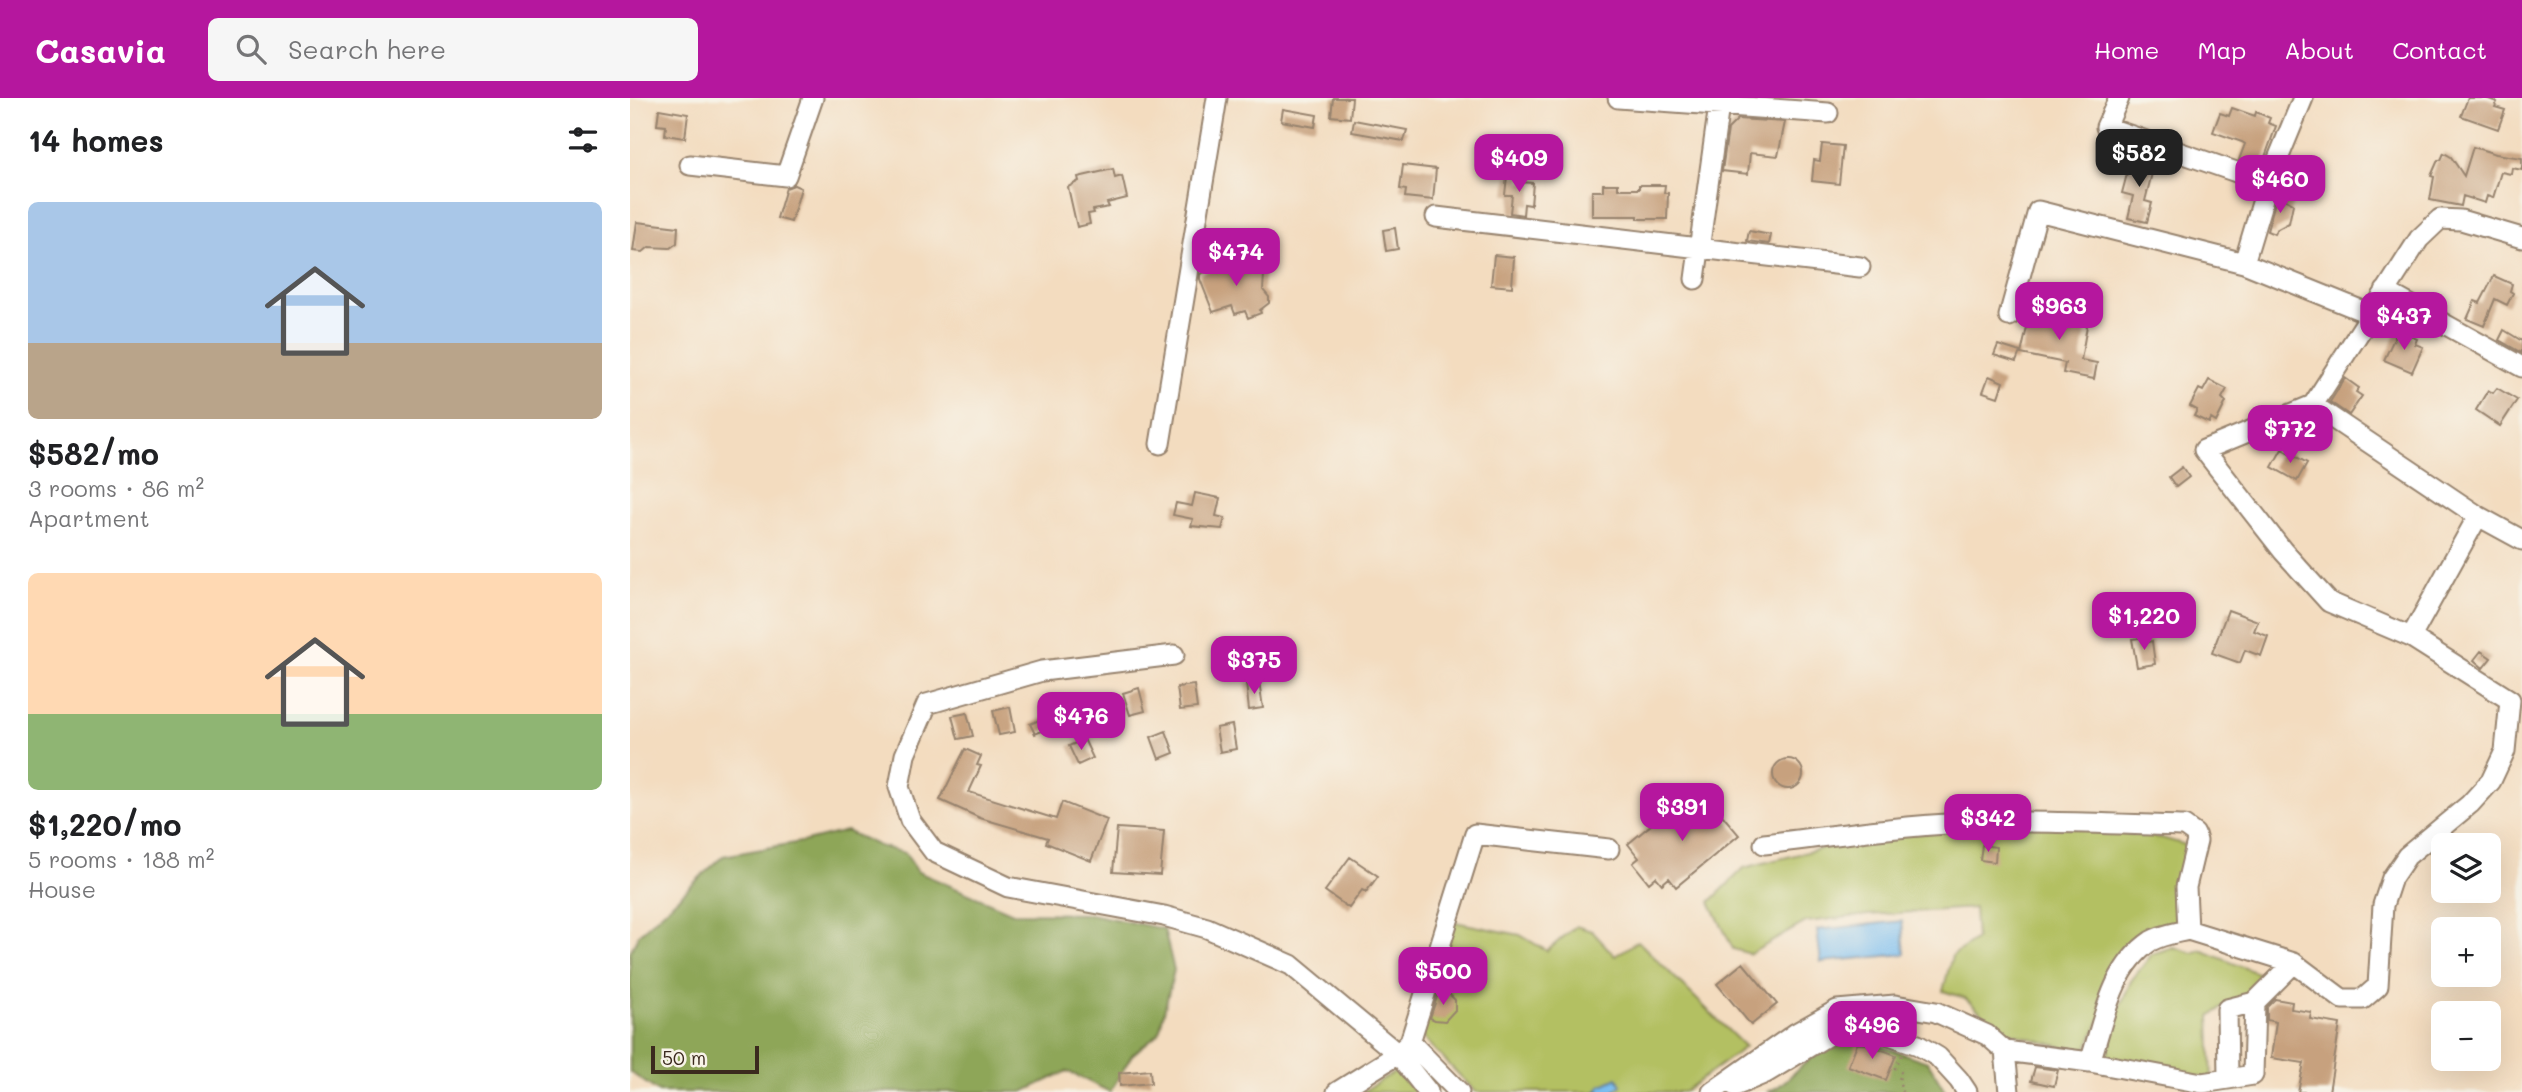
<!DOCTYPE html>
<meta charset="utf-8">
<style>
body{margin:0;font-family:Mali,sans-serif;background:#f6f6f6;color:#202124;height:100vh;display:flex;flex-direction:column;font-size:26px;white-space:nowrap}
*{box-sizing:border-box;margin:0}
p{font-size:23px;color:#757577}
.icon{flex:none;width:38px;height:38px;fill:none;stroke:currentColor;stroke-width:2;stroke-linecap:round;stroke-linejoin:round}
.map{position:relative;flex:1;overflow:hidden}
.sheet{display:flex;flex-direction:column;background:#fff;width:630px}
.sheet>*{flex:none}
.buttons{position:absolute;left:1801px;top:735px;display:grid;gap:14px}
.buttons a{display:grid;place-items:center;width:70px;height:70px;border-radius:10px;background:#fff;box-shadow:0 7px 28px #0002;font-size:35px}
.scale{position:absolute;left:21px;bottom:18px;width:108px;box-sizing:border-box;padding-left:7px;border:4px solid #3b2a1e;border-top:0;font-size:19px;line-height:24px;white-space:nowrap;color:#3b2a1e;-webkit-text-stroke:5px #f7f3e8;paint-order:stroke}
.price{position:absolute;translate:-50% -60px;padding:0 16px;border-radius:14px;background:#b5179e;color:#fff;font-size:23px;line-height:46px;filter:drop-shadow(0 2px 4px #0008)}
.price::after{content:'';position:absolute;left:50%;top:42px;width:21px;height:16px;margin-left:-10px;background:inherit;clip-path:polygon(0 0,100% 0,50% 100%)}
.price.active{background:#222;color:#fff}
ul{padding:0;list-style:none}
li{display:grid;align-content:center;gap:14px;height:371px;padding:0 28px}
li span{display:grid;place-items:center;height:217px;border-radius:10px;color:#555}
li>.icon{margin-inline-start:auto}
span .icon{width:126px;height:126px;fill:#fffc;stroke-width:1}
li b{font-size:30px}
h2{display:flex;justify-content:space-between;align-items:center;height:84px;padding:0 28px;font-size:30px}
header{display:flex;align-items:center;gap:42px;box-sizing:border-box;height:98px;padding:0 35px;background:#b5179e;color:#fff}
header strong{font-size:33px}
nav{display:flex;gap:38px;margin-inline-start:auto;font-size:24px}
.search{width:490px;height:63px;background:#f6f6f6;display:flex;align-items:center;gap:18px;box-sizing:border-box;padding:0 24px;border-radius:10px;color:#757577;font-size:26px}
main{display:flex;flex:1;min-height:0}
.map>svg:first-child{display:block}
.green{fill:#b3c062;stroke:#777540;stroke-width:2}
.forest{fill:#8ea658;stroke:#64683b;stroke-width:2}
.water{fill:#7abdf0;stroke:#5a7487;stroke-width:2}
.building{fill:#c7a17e}
.lines{fill:none;stroke-linecap:round;stroke-linejoin:round}
.minor-casing{stroke:#97836e;stroke-width:23}
.path{stroke:#97836e;stroke-width:2.5;stroke-dasharray:2 5;stroke-linecap:butt}
.minor{stroke:#fff;stroke-width:19}
</style>
<header>
<strong>Casavia</strong>
<div class="search"><svg class="icon" aria-label="search" viewBox="0 0 24 24"><circle cx="10" cy="10" r="6"/><path d="M15 15l6 6"/></svg>Search here</div>
<nav><a>Home</a><a>Map</a><a>About</a><a>Contact</a></nav>
</header>
<main>
<section class="sheet">
<h2>14 homes<svg class="icon" aria-label="filters" viewBox="0 0 24 24"><path d="M4 7h16M4 17h16"/><circle cx="9" cy="7" r="2"/><circle cx="15" cy="17" r="2"/></svg></h2>
<ul>
<li><span style="background:linear-gradient(#a9c7e8 65%,#b9a48a 0)"><svg class="icon" aria-label="home" viewBox="0 0 24 24"><path d="M3 11l9-7 9 7M6 9v11h12V9"/></svg></span><div><b>$582/mo</b><p>3 rooms · 86 m²</p><p>Apartment</p></div></li>
<li><span style="background:linear-gradient(#ffd9b3 65%,#8fb573 0)"><svg class="icon" aria-label="home" viewBox="0 0 24 24"><path d="M3 11l9-7 9 7M6 9v11h12V9"/></svg></span><div><b>$1,220/mo</b><p>5 rooms · 188 m²</p><p>House</p></div></li>
</ul>
</section>
<div class="map">
<svg width="1892" height="994" viewBox="0 0 1892 994">
<rect width="100%" height="100%" fill="#f7f3e8"/>
<filter id="ink" filterUnits="userSpaceOnUse"><feTurbulence type="fractalNoise" baseFrequency=".0143" numOctaves="2"/><feDisplacementMap in="SourceGraphic" scale="14" xChannelSelector="R" yChannelSelector="G"/><feConvolveMatrix kernelMatrix="1 2 1 2 8 2 1 2 1" color-interpolation-filters="sRGB"/></filter>
<filter id="wash" filterUnits="userSpaceOnUse"><feTurbulence type="fractalNoise" baseFrequency=".00686" numOctaves="4" result="noise"/><feDisplacementMap in="SourceGraphic" scale="28" xChannelSelector="R" yChannelSelector="G"/><feGaussianBlur stdDeviation="1.57" result="paint"/><feColorMatrix in="noise" values="0 0 0 0 0 0 0 0 0 0 0 0 0 0 0 0 0 1.4 0 .05"/><feComposite in="paint" operator="in"/></filter>
<g filter="url(#wash)">
<rect width="100%" height="100%" fill="#f3dcbf"/>
<!-- green -->
<path class="green" d="M 1413,725 L 1532,740 L 1553,746 L 1561,756 L 1545,833 L 1511,839 L 1454,955 L 1371,932 L 1335,900 L 1313,893 L 1322,858 L 1346,841 L 1344,810 L 1238,817 L 1176,824 L 1120,856 L 1103,851 L 1080,804 L 1114,770 L 1236,739 Z
M 825,824 L 890,837 L 917,853 L 946,828 L 962,833 L 985,858 L 1008,843 L 1115,949 L 1054,994 L 846,994 L 791,938 Z
M 1543,849 L 1563,855 L 1571,852 L 1647,883 L 1602,904 L 1580,918 L 1582,991 L 1476,964 L 1488,913 L 1501,883 L 1522,856 Z
M 765,974 L 786,994 L 732,994 Z"/>
<!-- forest -->
<path class="forest" d="M 216,733 L 249,748 L 275,755 L 288,774 L 383,815 L 460,816 L 534,831 L 544,872 L 529,935 L 502,957 L 480,994 L 437,973 L 393,994 L 29,994 L 0,974 L 0,854 L 9,836 L 93,758 L 176,743 Z
M 1221,938 L 1298,964 L 1316,994 L 1137,994 L 1148,989 L 1197,946 Z"/>
<!-- water -->
<path class="water" d="M 1272,823 L 1275,856 L 1191,864 L 1187,832 Z
M 987,980 L 991,987 L 983,994 L 966,994 L 970,988 Z"/>
<g id="blocks">
<!-- building -->
<path class="building" d="M 703,0 L 722,0 L 720,20 L 701,18 Z
M 1838,0 L 1856,0 L 1867,4 L 1865,9 L 1875,12 L 1868,31 L 1831,18 Z
M 1602,10 L 1625,18 L 1626,14 L 1640,20 L 1638,25 L 1646,28 L 1631,70 L 1609,62 L 1615,46 L 1612,44 L 1583,34 L 1590,15 L 1599,18 Z
M 29,11 L 58,16 L 55,40 L 35,37 L 36,28 L 27,27 Z
M 653,11 L 687,17 L 685,29 L 651,23 Z
M 1108,21 L 1155,24 L 1148,58 L 1120,55 L 1118,76 L 1092,73 L 1098,31 Z
M 724,22 L 777,32 L 774,43 L 722,34 Z
M 1192,46 L 1213,48 L 1209,86 L 1182,83 L 1184,62 L 1190,63 Z
M 1843,49 L 1866,56 L 1892,60 L 1892,72 L 1882,70 L 1881,76 L 1871,74 L 1863,100 L 1857,98 L 1855,105 L 1833,98 L 1831,108 L 1800,102 L 1804,79 L 1801,78 L 1808,62 L 1811,62 L 1814,55 L 1821,59 L 1834,78 Z
M 1501,61 L 1524,67 L 1515,103 L 1522,105 L 1517,124 L 1498,120 L 1503,98 L 1492,95 Z
M 773,67 L 806,71 L 803,102 L 775,99 L 776,92 L 770,91 Z
M 483,71 L 485,80 L 492,78 L 497,100 L 477,105 L 479,109 L 463,112 L 464,115 L 458,116 L 460,126 L 447,129 L 438,89 L 449,83 L 448,79 Z
M 877,78 L 890,79 L 889,84 L 903,85 L 901,107 L 894,106 L 893,117 L 880,115 L 882,97 L 875,97 Z
M 973,86 L 988,86 L 988,91 L 1009,91 L 1009,87 L 1035,87 L 1034,95 L 1038,95 L 1037,121 L 1008,121 L 1008,118 L 962,118 L 962,93 L 973,93 Z
M 164,87 L 171,90 L 161,124 L 147,120 L 156,90 Z
M 1647,97 L 1663,106 L 1659,125 L 1646,132 L 1644,136 L 1637,133 Z
M 7,124 L 48,129 L 47,145 L 40,150 L 19,149 L 13,154 L 3,153 Z
M 765,130 L 768,151 L 756,153 L 753,132 Z
M 1119,133 L 1141,137 L 1139,146 L 1117,143 Z
M 864,157 L 884,159 L 882,189 L 861,187 Z
M 613,159 L 618,168 L 625,167 L 634,177 L 633,192 L 639,199 L 639,205 L 630,212 L 631,215 L 618,220 L 615,213 L 605,216 L 602,208 L 583,214 L 570,181 L 570,176 Z
M 1864,178 L 1882,186 L 1880,193 L 1883,195 L 1877,207 L 1865,201 L 1854,228 L 1837,221 L 1845,203 L 1850,205 Z
M 1760,210 L 1776,219 L 1770,229 L 1753,221 Z
M 1408,211 L 1458,222 L 1451,262 L 1467,265 L 1464,281 L 1433,275 L 1435,265 L 1391,256 L 1398,225 L 1401,226 Z
M 1768,232 L 1787,241 L 1785,246 L 1793,249 L 1782,274 L 1754,262 Z
M 1874,232 L 1892,243 L 1892,255 L 1869,242 Z
M 1368,247 L 1390,254 L 1386,264 L 1364,257 Z
M 1359,278 L 1373,284 L 1368,299 L 1353,294 Z
M 1715,280 L 1729,290 L 1726,294 L 1732,298 L 1719,317 L 1700,304 Z
M 1579,282 L 1597,291 L 1592,300 L 1596,304 L 1586,324 L 1581,321 L 1579,325 L 1564,318 L 1567,312 L 1560,308 L 1569,291 L 1573,293 Z
M 1867,290 L 1887,302 L 1870,328 L 1846,312 L 1858,292 L 1863,295 Z
M 1652,351 L 1677,365 L 1667,383 L 1642,369 Z
M 1552,369 L 1559,379 L 1546,389 L 1539,379 Z
M 565,395 L 590,400 L 586,418 L 595,420 L 592,431 L 561,428 L 563,421 L 543,417 L 546,405 L 562,408 Z
M 1598,512 L 1628,523 L 1624,533 L 1638,538 L 1631,558 L 1615,552 L 1610,565 L 1582,555 Z
M 1517,539 L 1518,544 L 1522,543 L 1525,566 L 1507,569 L 1502,541 Z
M 1851,553 L 1861,560 L 1853,570 L 1844,562 Z
M 629,583 L 633,610 L 619,612 L 616,585 Z
M 564,587 L 567,610 L 550,612 L 547,589 Z
M 509,590 L 515,613 L 500,617 L 493,595 Z
M 461,600 L 470,623 L 456,629 L 450,617 L 405,636 L 400,626 L 414,620 L 410,610 L 424,604 L 428,614 Z
M 380,609 L 385,634 L 369,637 L 363,613 Z
M 337,615 L 343,638 L 328,641 L 322,618 Z
M 602,627 L 606,651 L 590,654 L 586,630 Z
M 536,633 L 544,655 L 529,661 L 521,639 Z
M 454,641 L 463,660 L 448,667 L 439,648 Z
M 335,651 L 351,658 L 347,667 L 351,668 L 339,694 L 426,721 L 432,704 L 477,722 L 461,763 L 416,745 L 418,740 L 350,720 L 310,702 Z
M1143 676a15 15 0 1 1 30 0a15 15 0 1 1-30 0Z
M 1076,698 L 1109,737 L 1046,789 L 1039,780 L 1032,786 L 1026,779 L 1019,785 L 1003,765 L 1009,760 L 998,746 L 1033,717 L 1038,723 L 1065,701 L 1068,705 Z
M 487,730 L 534,733 L 530,777 L 483,774 Z
M 1352,747 L 1366,749 L 1365,764 L 1350,762 Z
M 720,759 L 748,778 L 736,794 L 732,792 L 719,810 L 695,793 Z
M 1113,865 L 1147,906 L 1121,927 L 1087,886 Z
M 809,893 L 818,895 L 825,902 L 825,912 L 815,923 L 805,922 L 800,920 Z
M 1645,901 L 1662,904 L 1661,911 L 1681,914 L 1680,921 L 1710,926 L 1699,994 L 1668,994 L 1674,965 L 1641,960 L 1646,924 L 1637,922 L 1637,909 Z
M 1227,946 L 1237,946 L 1266,957 L 1256,982 L 1218,968 Z
M 1405,969 L 1428,972 L 1424,988 L 1401,983 Z
M 520,972 L 521,985 L 490,988 L 489,975 Z"/>
</g>
</g>
<g filter="url(#ink)">
<use href="#blocks" fill-opacity="0" stroke="#97836e" stroke-width="2"/>
<g class="lines">
<!-- minor casing -->
<g class="minor-casing">
<path id="minor" d="M 988,0 L 1198,15
M 1489,0 L 1476,29 L 1638,85
M 60,67 L 156,78 L 183,0
M 806,119 L 1230,169
M 1614,165 L 1638,85 L 1673,0
M 1065,181 L 1090,0
M 1755,193 L 1892,269
M 1379,218 L 1408,113 L 1614,165 L 1740,216
M 1683,307 L 1848,418 L 1892,442
M 530,346 L 587,0
M 1781,539 L 1848,418
M 544,557 L 412,573 L 297,606 L 275,657 L 269,689 L 280,722 L 304,754 L 378,789 L 534,818 L 577,830 L 661,867 L 768,956 L 780,944
M 1134,746 C 1201,738 1268,728 1335,725 C 1408,722 1481,726 1554,728 L 1565,736 L 1567,743 L 1556,789 L 1558,832 C 1546,835 1531,837 1521,843 C 1481,870 1474,922 1460,964
M 1558,832 L 1664,865 L 1712,901 L 1733,901 L 1748,888 L 1753,807 L 1762,780 L 1777,758 L 1840,706 L 1861,683 L 1875,653 L 1880,602 L 1781,539 L 1699,504 L 1653,453 L 1574,352 L 1683,307 L 1789,141 L 1810,121 L 1831,122 L 1892,140
M 1625,904 L 1597,911 L 1598,981 L 1623,977 L 1625,904 L 1664,865
M 1375,953 L 1379,994
M 1105,988 L 1136,975 L 1202,935 L 1248,933 L 1288,947 L 1308,959 L 1329,982 L 1337,994
M 707,994 L 768,956 L 798,994
M 829,994 L 780,944 L 845,736 L 979,751
M 1082,994 L 1166,935 L 1207,912 L 1265,907 L 1306,914 L 1357,937 L 1375,953 L 1460,964 L 1572,985 L 1598,981"/>
</g>
<!-- path -->
<path class="path" d="M 1272,957 L 1265,970 L 1272,975 L 1269,981 L 1272,994"/>
<!-- minor -->
<use href="#minor" class="minor"/>
</g>
</g>
</svg>
<div class="buttons">
<a><svg class="icon" aria-label="layers" viewBox="0 0 24 24"><path d="M12 4l9 5-9 5-9-5zM3 14l9 5 9-5"/></svg></a>
<a>+</a>
<a>−</a>
</div>
<div class="scale">50 m</div>
<b class="price active" style="left:1509px;top:91px">$582</b>
<b class="price" style="left:889px;top:96px">$409</b>
<b class="price" style="left:1650px;top:117px">$460</b>
<b class="price" style="left:606px;top:190px">$474</b>
<b class="price" style="left:1429px;top:244px">$963</b>
<b class="price" style="left:1774px;top:254px">$437</b>
<b class="price" style="left:1660px;top:367px">$772</b>
<b class="price" style="left:1514px;top:554px">$1,220</b>
<b class="price" style="left:624px;top:598px">$375</b>
<b class="price" style="left:451px;top:654px">$476</b>
<b class="price" style="left:1052px;top:745px">$391</b>
<b class="price" style="left:1358px;top:756px">$342</b>
<b class="price" style="left:813px;top:909px">$500</b>
<b class="price" style="left:1242px;top:963px">$496</b>
</div>
</main>
